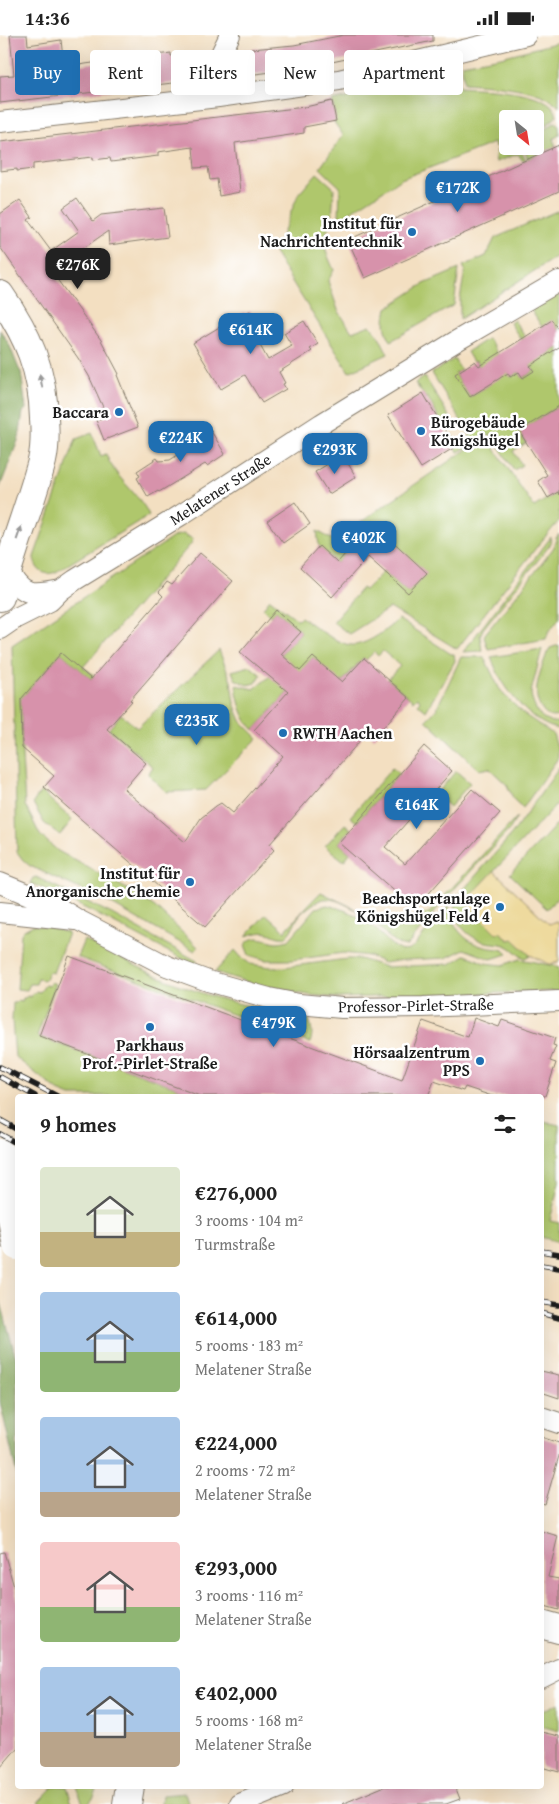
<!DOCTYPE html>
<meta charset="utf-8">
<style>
body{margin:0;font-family:"Gentium Book Plus",serif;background:#f2f2f2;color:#222;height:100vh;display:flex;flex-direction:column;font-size:19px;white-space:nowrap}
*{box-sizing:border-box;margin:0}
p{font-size:16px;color:#767676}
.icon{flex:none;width:28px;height:28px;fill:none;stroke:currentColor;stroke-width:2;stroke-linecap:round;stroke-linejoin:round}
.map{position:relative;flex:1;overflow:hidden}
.drawer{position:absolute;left:15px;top:1059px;width:529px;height:695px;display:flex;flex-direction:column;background:#fff;border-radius:5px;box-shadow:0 5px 20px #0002}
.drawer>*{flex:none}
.hud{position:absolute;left:15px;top:15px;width:530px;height:45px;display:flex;gap:10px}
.needle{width:32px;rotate:150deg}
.fabs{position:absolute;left:499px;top:75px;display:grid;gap:10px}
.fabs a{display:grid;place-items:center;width:45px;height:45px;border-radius:5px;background:#fff;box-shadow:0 5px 20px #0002;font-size:25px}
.price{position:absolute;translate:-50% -42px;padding:0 11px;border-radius:10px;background:#1f6fb2;color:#fff;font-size:16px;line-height:32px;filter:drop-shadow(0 1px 2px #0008)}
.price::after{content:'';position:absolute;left:50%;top:30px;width:15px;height:11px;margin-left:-8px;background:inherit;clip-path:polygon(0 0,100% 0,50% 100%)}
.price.selected{background:#222;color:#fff}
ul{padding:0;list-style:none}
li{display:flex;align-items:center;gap:15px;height:125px;padding:0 25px}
li span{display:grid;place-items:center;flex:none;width:140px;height:100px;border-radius:5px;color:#555}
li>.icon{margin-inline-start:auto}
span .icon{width:60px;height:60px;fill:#fffc;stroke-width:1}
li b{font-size:21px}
h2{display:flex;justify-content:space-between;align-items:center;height:60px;padding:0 25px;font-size:21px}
.pill{padding:0 18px;border-radius:5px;background:#fff;box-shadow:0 5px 20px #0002;font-size:18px;line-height:45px}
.pill.selected{background:#1f6fb2;color:#fff}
.status{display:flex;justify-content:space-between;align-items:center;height:35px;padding:0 25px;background:#fff;direction:ltr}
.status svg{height:14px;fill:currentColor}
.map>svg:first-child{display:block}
.green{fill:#afc76c;stroke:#667244}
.forest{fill:#8bac60;stroke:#54643e}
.sand{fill:#eeda9e;stroke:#857b5d}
.building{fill:#d792ab}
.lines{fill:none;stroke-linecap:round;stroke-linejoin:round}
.street-casing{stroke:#887e6e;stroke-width:22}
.secondary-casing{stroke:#887e6e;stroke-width:30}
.primary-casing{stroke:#887e6e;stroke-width:30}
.street{stroke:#fff;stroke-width:20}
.secondary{stroke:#fff;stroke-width:28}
.primary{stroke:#fff;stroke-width:28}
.rail-casing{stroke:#1c1c1c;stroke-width:5.5}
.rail{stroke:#fff;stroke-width:4;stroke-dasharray:11;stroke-linecap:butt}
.primary-bridge-casing{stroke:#887e6e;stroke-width:30;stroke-linecap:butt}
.primary-bridge{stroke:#fff;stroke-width:28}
.oneway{fill:#999}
.poi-dot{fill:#1f6fb2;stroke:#fff;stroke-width:2}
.labels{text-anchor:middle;stroke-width:5;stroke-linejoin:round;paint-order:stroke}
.poi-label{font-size:16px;font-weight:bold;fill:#1c1c1c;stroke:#fff;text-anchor:end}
.street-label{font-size:16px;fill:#1c1c1c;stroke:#fff}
</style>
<div class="status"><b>14:36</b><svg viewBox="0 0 49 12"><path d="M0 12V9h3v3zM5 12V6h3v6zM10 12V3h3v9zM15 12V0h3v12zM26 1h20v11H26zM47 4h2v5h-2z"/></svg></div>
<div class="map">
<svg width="559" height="1769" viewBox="0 0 559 1769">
<rect width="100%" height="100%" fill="#fff"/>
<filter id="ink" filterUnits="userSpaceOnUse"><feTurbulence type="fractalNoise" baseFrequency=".02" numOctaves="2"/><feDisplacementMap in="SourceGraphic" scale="10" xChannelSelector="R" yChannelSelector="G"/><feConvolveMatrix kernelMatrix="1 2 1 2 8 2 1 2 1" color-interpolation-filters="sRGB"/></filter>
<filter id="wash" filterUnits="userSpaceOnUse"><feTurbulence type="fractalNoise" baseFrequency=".0096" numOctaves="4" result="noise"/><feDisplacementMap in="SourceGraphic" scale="20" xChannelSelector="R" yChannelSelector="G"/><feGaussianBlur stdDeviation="1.12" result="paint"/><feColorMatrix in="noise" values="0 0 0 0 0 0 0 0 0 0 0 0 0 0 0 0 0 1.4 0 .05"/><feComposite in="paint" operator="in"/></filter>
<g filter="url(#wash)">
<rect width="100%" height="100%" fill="#f3dfc1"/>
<!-- green -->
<path class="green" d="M 559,7 L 559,72 C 544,52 489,50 464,48 L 462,29 L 501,22 Z
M 457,40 L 459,52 C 481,54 551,53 557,80 L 552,86 L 535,97 L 535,84 L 508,84 L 507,109 L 495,112 L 494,108 L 401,144 L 339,184 L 340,152 L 320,133 L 343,100 L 334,87 L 335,81 L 332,66 Z
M 556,87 L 559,91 L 559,100 L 553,104 L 556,112 L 528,124 L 523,111 L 535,111 L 535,100 Z
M 513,111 L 519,112 L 526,125 L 523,126 L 518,119 L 496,127 L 495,121 L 497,115 Z
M 317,138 L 334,153 L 332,182 L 335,186 C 317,201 326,217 334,235 L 328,246 L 338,275 L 352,297 L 370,290 L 380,303 L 388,319 L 349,337 L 274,218 L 298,160 Z
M 559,175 L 559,220 L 460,284 L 460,264 L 465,235 L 463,231 L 486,221 L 495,203 Z
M 459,234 L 454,270 L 391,306 C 384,295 384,286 387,273 L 424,249 Z
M 559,259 L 559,296 L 542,292 L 531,275 Z
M 514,285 L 525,302 L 547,320 L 559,312 L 559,371 L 519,396 L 526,408 L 513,416 L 522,430 L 514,435 L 491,399 L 487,402 L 534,472 L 559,456 L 559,486 L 539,509 L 457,614 L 390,573 L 349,599 L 333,587 L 362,553 L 365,555 L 384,536 L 408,558 L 426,538 L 373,488 L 337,528 L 319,511 L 317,496 L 335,506 L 383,471 L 482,404 L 458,417 L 448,401 L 451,399 L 458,410 L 471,402 L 432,338 L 454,324 L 461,335 L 455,339 L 470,362 L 490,349 L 476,326 L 473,327 L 467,317 L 488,303 L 511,342 L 519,337 L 523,343 L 534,336 L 519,313 L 524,309 L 510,288 Z
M 425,342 L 451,384 L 442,389 L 428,363 L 426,363 L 415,348 Z
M 92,398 L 101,421 L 106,419 C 114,443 140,459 149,480 L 56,537 C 43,542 35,534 34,522 L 76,404 Z
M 183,499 L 193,504 L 191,509 L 83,632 L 94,640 L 91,644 L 61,618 L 21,664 L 22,721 L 25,770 L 40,800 L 58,816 L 127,854 L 155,872 L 198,912 L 195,916 L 106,866 L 30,831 L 23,825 L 17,817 L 12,610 L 175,501 Z
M 559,499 L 559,583 L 548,598 L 546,604 L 488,614 L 484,602 L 485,599 L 540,531 L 554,512 L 556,503 Z
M 551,502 L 550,510 L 483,594 L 480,601 L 482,616 L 463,617 Z
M 270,564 L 298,585 L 301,582 C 313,590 340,612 355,610 C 370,608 388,594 398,584 L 451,619 L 454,619 L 455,626 L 426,676 L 418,669 L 420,665 L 417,662 L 413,666 L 388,644 L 400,631 L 383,616 L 378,621 L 374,617 L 366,625 L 363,623 L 341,648 L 313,622 L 294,644 L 297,647 L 254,695 C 242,683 238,666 236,650 L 254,654 L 268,643 L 285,623 L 281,619 L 301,597 L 276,575 L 271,581 L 263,573 Z
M 559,610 L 559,681 C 551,683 547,682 542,675 C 530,658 541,636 547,618 L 550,613 Z
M 542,614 L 531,657 C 532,672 542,690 559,687 L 558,694 C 527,687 501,650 491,622 Z
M 219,615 L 231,646 L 234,668 L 241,686 L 258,703 L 206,755 L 166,757 L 148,739 L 153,732 L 109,694 L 121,679 L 137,693 Z
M 461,622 L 484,622 L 499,653 L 507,663 L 525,680 L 553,699 L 558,715 L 558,723 L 523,773 L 514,765 L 507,750 L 489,733 L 479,735 L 426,685 L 436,675 Z
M 250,631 L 261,640 L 256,648 L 247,650 L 235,644 L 232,636 Z
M 392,733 L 399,739 L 357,787 L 350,782 Z
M 559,733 L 559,767 L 465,867 L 509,905 L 513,904 L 530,920 L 525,923 C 518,921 515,915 509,912 C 501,907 491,909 482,906 C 464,900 447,880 458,861 L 512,799 Z
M 456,736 L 470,748 L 450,772 L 436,759 Z
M 41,756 L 72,785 L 60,800 L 44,788 L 33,768 Z
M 517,782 L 510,794 L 446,863 L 407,911 C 394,912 383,895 373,887 C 362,878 333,857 318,866 C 313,869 304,875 300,880 C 294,887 293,896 285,902 C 277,903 275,900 268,898 C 260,896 254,899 246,901 L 266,879 L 285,896 C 297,883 308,869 321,857 L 388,891 L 395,885 L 429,878 Z
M 559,787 L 559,861 L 547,874 L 510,839 Z
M 345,789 L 351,794 L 339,808 L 350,818 L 344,826 L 325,811 Z
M 36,842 L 112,879 L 197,926 L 195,930 C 139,903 87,871 30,848 L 33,843 Z
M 327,870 C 343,874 361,880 373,892 C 382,899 389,910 400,915 C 406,917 410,915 414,911 L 449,870 C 451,893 467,910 490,913 C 497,914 503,913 508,919 L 491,924 L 464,914 L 446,923 L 404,925 L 384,928 L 369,921 L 343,918 L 292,925 L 266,925 L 249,920 L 245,910 C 253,898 265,905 276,907 C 280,907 285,906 289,905 L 316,873 Z
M 33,890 L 47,892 L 68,898 L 53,938 L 49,937 L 44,945 L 38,944 L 36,949 L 30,949 L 27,955 L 17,954 L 21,899 L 24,895 Z
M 84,905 C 106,914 127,927 149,937 C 198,960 253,975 307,980 C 311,990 314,997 310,1008 L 77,922 Z
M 235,915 L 241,922 L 250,929 L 277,933 L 347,924 L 360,924 L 386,932 L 431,930 L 450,929 L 465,920 L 474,923 L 484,928 L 503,930 L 520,924 L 559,932 L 559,956 L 338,963 L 309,960 L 267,953 L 215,937 Z
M 51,947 L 56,949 L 37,1001 L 200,1061 L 70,1061 L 58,1056 L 15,1022 L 12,985 L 13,968 L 16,968 L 18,966 L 22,967 L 23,963 L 25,963 L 27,961 L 31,962 L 33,958 L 35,958 L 36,956 L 40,957 L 45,950 L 49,951 Z
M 541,1086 L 559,1090 L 559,1147 L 550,1186 L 559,1188 L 559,1207 L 541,1202 Z
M 559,1668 L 559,1696 L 541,1691 L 541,1677 Z
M 67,1751 L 72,1769 L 42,1769 L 38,1767 L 53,1752 Z
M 77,1751 L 98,1751 C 96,1759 93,1764 87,1769 L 83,1769 Z
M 185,1758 L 189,1769 L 161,1769 L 162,1760 Z"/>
<!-- forest -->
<path class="forest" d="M 0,295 L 9,309 L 19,334 L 21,337 L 26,374 L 23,377 L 19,403 L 0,452 Z
M 0,1264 L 17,1327 L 17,1440 L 0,1367 Z"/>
<!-- sand -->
<path class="sand" d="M 494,836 L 549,889 L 556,886 L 559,888 L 559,926 L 551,930 L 530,920 L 513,904 L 509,905 L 500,897 L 497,899 L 465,867 Z"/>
<g id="blocks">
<!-- building -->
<path class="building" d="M 10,0 L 27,0 L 28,10 L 61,5 L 64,32 L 107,26 L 106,22 L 126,20 L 127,26 L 157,23 L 157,20 L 171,18 L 171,21 L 192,19 L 194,26 L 199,31 L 190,46 L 0,68 L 0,41 L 14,40 Z
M 344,0 L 433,0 L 433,6 L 298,34 L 238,41 L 236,23 L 241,15 L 294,10 Z
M 332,66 L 336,86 L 304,92 L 304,98 L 235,108 L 240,157 L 219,161 L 217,144 L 210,145 L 208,132 L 195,133 L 193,112 L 158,117 L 158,121 L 111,127 L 110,123 L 93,125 L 93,122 L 33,129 L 33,134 L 17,136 L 17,134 L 0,136 L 0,107 L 305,72 Z
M 559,110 L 559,156 L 365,243 L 348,205 Z
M 77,163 L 93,186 L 101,180 L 164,173 L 168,202 L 109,210 L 108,196 L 51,236 L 101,305 L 119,339 L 117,340 L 138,392 L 104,405 L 96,385 L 107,381 L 89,341 L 78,323 L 0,212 L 0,179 L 20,165 L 32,182 L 28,185 L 51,216 L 79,196 L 63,173 Z
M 250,276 L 264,298 L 256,303 L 268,325 L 292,311 L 284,298 L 304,286 L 318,309 L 310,314 L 312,316 L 279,337 L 285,348 L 283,349 L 286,354 L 262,368 L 245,340 L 221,354 L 193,308 L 244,277 L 245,279 Z
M 552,285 L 559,296 L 559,312 L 530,331 L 534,336 L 523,343 L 519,337 L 510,342 L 508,338 L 470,362 L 455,339 L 475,326 L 479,331 Z
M 423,358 L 455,412 L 421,433 L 388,380 Z
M 559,371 L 559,460 L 558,457 L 548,463 L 538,446 L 547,440 L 519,396 Z
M 208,391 L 225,419 L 207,431 L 205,429 L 159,457 L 158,456 L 148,462 L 137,443 L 140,441 L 137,436 L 157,423 L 159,426 L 170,425 L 184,416 L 181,412 L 191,405 L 189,403 Z
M 339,422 L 343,427 L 346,425 L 356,442 L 329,459 L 315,437 Z
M 295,467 L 310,489 L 283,508 L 267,486 Z
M 373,488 L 427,538 L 408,558 L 368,522 L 332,562 L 300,532 L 319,511 L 337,528 Z
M 200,518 L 233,546 L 130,665 L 132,666 L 107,694 L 146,728 L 124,754 L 185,807 L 201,783 L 216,771 L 221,768 L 233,778 L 283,721 L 254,695 L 288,657 L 240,617 L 276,575 L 301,597 L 281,619 L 300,636 L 313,622 L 342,647 L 364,623 L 409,663 L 374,703 L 366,695 L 359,707 L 269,810 L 274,815 L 205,892 L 44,752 L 54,741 L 22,713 L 21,664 L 61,618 L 91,644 L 163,561 L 159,557 L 167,547 L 172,550 Z
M 424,711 L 452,736 L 385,812 L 405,829 L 472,754 L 500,778 L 415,874 L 339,808 Z
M 69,921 L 402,1045 L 423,986 L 468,1002 L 474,983 L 499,992 L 502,985 L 555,1003 L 553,1010 L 556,1011 L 550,1026 L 556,1028 L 545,1061 L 492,1061 L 465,1052 L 463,1056 L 434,1046 L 428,1061 L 200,1061 L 39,1001 Z
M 541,1336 L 559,1340 L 559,1363 L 541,1357 Z
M 541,1402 L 559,1408 L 559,1421 L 545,1469 L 541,1468 Z
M 541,1496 L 558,1501 L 548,1542 L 559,1544 L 559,1575 L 541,1570 Z
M 4,1517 L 18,1566 L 18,1712 L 0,1733 L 0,1518 Z
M 541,1697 L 559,1701 L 559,1737 L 541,1732 Z
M 385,1751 L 455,1751 L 460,1764 L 446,1769 L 342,1769 Z"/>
</g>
</g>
<g filter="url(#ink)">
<use href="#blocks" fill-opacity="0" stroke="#887e6e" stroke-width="1"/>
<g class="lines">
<!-- street casing -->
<g class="street-casing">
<path id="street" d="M 218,62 L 216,29 L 230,0
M 0,87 L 218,62 L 339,45 L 526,0
M 7,533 C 22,562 31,561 61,555
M 0,594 L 16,583 L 50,566 L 61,555 L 75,545 L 181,480 L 321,389 L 458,305 L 559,246
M 0,848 L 54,870 L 80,886 L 167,931 L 208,946 L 269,963 L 299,969 L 342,973 L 423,972 L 559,966
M 0,877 L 75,885
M 541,1382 L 559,1388
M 541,1643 L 559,1634
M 240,1769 L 284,1751"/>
</g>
<!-- secondary casing -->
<g class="secondary-casing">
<path id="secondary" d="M 541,1589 L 559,1594"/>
</g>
<!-- primary casing -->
<g class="primary-casing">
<path id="primary" d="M 0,260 C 28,300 43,335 44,384 C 45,397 45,413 42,426 C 30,472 11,516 0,562
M 127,1769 L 130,1751"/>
</g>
<!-- street -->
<use href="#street" class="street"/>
<!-- secondary -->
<use href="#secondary" class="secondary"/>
<!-- primary -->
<use href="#primary" class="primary"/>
<!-- rail casing -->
<g class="rail-casing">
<path id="rail" d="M 0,1032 L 57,1061
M 0,1042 L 35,1061
M 0,1085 L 18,1095
M 0,1099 L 18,1109
M 541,1216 L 559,1219
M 541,1230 L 559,1233
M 541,1267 L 559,1270
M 541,1278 L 559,1283"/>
</g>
<!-- rail -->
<use href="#rail" class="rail"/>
<!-- primary-bridge casing -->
<g class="primary-bridge-casing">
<path id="primary-bridge" d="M 0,1118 L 17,1211"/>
</g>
<!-- primary-bridge -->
<use href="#primary-bridge" class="primary-bridge"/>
</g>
<!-- one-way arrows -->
<defs><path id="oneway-solid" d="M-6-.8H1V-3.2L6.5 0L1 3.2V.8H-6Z" transform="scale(1.25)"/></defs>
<g class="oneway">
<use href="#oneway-solid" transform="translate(41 346) rotate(-101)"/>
<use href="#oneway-solid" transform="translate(19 498) rotate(-71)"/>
</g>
</g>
<!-- markers -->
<g class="poi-dot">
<circle cx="412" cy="197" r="5"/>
<circle cx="119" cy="377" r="5"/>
<circle cx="421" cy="396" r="5"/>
<circle cx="283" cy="698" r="5"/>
<circle cx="190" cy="847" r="5"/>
<circle cx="500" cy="872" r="5"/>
<circle cx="150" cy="992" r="5"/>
<circle cx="480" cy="1026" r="5"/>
</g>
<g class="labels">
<!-- poi labels -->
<g class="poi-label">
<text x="402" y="194">Institut für<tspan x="402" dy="18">Nachrichtentechnik</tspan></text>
<text x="109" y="383">Baccara</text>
<text x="431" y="393" text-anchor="start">Bürogebäude<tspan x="431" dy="18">Königshügel</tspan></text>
<text x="293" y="704" text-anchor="start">RWTH Aachen</text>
<text x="180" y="844">Institut für<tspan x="180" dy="18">Anorganische Chemie</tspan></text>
<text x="490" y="869">Beachsportanlage<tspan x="490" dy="18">Königshügel Feld 4</tspan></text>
<text x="150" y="1016" text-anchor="middle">Parkhaus<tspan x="150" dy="18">Prof.-Pirlet-Straße</tspan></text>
<text x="470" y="1023">Hörsaalzentrum<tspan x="470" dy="18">PPS</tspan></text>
</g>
<!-- street labels -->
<g class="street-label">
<text transform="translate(220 454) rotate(-33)" y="6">Melatener Straße</text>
<text transform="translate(416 970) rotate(-1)" y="6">Professor-Pirlet-Straße</text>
</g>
</g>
</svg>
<div class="fabs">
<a><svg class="needle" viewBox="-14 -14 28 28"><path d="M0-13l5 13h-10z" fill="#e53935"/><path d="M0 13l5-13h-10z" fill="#767676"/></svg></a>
</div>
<b class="price" style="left:458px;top:178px">€172K</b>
<b class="price selected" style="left:78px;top:255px">€276K</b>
<b class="price" style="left:251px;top:320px">€614K</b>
<b class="price" style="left:181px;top:428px">€224K</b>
<b class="price" style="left:335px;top:440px">€293K</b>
<b class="price" style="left:364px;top:528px">€402K</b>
<b class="price" style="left:197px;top:711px">€235K</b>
<b class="price" style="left:417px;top:795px">€164K</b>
<b class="price" style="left:274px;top:1013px">€479K</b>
<div class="hud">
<a class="pill selected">Buy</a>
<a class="pill">Rent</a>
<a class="pill">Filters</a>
<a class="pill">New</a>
<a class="pill">Apartment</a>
</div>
<section class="drawer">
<h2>9 homes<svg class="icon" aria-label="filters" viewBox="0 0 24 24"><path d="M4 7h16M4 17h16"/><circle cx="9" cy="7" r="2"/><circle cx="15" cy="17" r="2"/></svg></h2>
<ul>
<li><span style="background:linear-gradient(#dfe7d0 65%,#c2b280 0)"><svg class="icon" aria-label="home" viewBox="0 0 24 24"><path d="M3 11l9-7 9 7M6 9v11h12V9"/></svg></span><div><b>€276,000</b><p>3 rooms · 104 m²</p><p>Turmstraße</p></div></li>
<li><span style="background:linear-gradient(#a9c7e8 60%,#8fb573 0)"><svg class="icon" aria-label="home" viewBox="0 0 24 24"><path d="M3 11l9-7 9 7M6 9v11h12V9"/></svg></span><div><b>€614,000</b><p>5 rooms · 183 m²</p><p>Melatener Straße</p></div></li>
<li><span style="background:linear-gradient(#a9c7e8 75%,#b9a48a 0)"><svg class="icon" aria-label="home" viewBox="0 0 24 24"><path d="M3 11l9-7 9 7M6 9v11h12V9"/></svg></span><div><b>€224,000</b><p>2 rooms · 72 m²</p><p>Melatener Straße</p></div></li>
<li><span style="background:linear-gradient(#f6c9c9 65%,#8fb573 0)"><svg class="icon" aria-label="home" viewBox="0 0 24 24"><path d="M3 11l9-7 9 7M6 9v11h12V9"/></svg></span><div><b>€293,000</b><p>3 rooms · 116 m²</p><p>Melatener Straße</p></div></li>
<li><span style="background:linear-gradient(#a9c7e8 65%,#b9a48a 0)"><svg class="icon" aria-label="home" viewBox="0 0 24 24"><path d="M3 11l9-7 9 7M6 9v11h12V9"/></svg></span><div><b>€402,000</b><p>5 rooms · 168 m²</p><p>Melatener Straße</p></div></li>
</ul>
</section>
</div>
